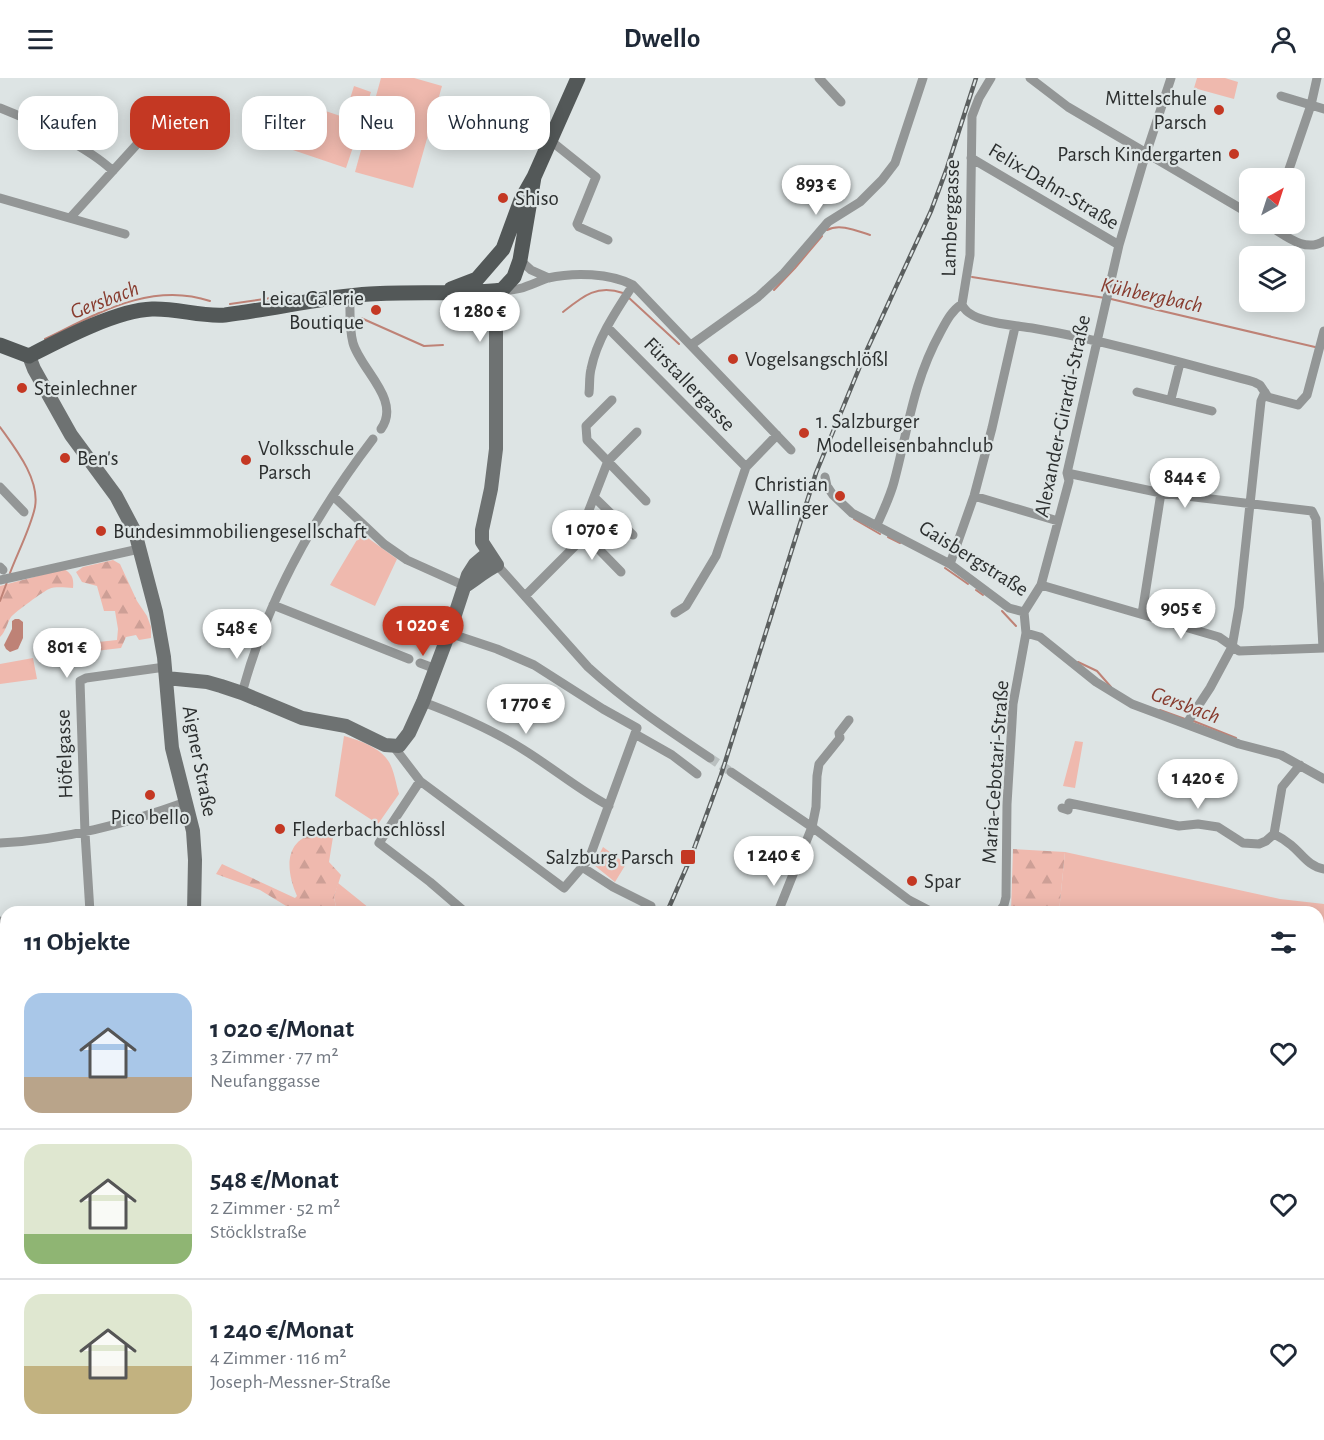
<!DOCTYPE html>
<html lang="de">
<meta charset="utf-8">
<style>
body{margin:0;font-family:"Alegreya Sans",sans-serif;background:#f2f2f3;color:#1f2937;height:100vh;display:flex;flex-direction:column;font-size:22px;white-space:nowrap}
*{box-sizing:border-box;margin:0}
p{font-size:20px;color:#747a83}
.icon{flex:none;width:33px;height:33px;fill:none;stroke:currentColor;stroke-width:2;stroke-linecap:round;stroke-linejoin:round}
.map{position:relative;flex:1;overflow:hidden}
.drawer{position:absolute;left:0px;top:828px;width:1324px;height:534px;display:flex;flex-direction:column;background:#fff;border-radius:18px 18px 0 0;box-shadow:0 3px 15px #0003}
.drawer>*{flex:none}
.guide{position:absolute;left:18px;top:18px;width:600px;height:54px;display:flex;gap:12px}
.needle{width:39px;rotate:39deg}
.fabs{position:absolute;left:1239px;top:90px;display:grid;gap:12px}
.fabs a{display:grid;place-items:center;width:66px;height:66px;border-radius:12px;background:#fff;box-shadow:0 3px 15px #0003;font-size:30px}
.price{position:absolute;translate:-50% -51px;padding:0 14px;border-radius:21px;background:#fff;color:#222;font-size:20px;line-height:39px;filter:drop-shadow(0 2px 3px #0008)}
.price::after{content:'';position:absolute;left:50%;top:36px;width:18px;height:14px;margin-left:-9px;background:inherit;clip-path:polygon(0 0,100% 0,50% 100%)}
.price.on{background:#c43823;color:#fff}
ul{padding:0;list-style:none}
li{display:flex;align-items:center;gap:18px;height:150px;padding:0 24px}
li+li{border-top:2px solid #e0e1e3}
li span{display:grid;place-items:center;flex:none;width:168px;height:120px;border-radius:18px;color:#555}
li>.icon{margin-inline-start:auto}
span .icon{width:72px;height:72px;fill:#fffc;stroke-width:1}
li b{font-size:26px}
h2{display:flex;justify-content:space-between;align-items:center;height:72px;padding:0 24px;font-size:26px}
.tag{padding:0 21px;border-radius:18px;background:#fff;box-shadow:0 3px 15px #0003;font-size:21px;line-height:54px}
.tag.on{background:#c43823;color:#fff}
header{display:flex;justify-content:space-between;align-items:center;height:78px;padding:0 24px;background:#fff;font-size:27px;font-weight:600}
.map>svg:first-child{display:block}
.green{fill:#efb9ae}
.forest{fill:url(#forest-firs)}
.water{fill:#be8276}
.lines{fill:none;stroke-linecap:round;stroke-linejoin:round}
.stream{stroke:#be8276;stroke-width:2}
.street-tunnel{stroke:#bac0c0;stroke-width:9;stroke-dasharray:9 4.5;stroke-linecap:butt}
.street{stroke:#939696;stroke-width:9}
.secondary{stroke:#6e7272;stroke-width:14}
.primary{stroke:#535858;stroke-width:15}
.rail-casing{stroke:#5b5f5f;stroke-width:4.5}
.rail{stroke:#dde4e4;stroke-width:2;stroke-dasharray:7;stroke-linecap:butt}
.poi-dot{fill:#c43823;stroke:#dde4e4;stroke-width:2}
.labels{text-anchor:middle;stroke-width:4.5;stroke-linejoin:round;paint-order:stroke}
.poi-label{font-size:21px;fill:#2c2f2f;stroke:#dde4e4;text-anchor:start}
.street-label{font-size:21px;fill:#2c2f2f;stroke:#dde4e4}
.water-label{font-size:22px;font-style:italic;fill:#883c2f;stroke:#dde4e4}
</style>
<header><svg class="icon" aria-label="menu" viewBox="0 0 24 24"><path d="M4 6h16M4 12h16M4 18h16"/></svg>Dwello<svg class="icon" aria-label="person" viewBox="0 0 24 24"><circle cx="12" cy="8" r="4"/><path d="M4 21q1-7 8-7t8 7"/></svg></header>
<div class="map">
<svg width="1324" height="1362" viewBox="0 0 1324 1362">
<defs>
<pattern id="forest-firs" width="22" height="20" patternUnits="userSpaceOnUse" patternTransform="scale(1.5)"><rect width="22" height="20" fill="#efb9ae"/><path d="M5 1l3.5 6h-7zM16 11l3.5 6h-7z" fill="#cd9f96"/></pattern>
</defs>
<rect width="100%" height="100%" fill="#dde4e4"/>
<!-- green -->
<path class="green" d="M 381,0 L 414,0 L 442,8 L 413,110 L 355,94 Z
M 1197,0 L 1225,0 L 1238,4 L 1234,21 L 1194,10 Z
M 354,8 L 371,14 L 362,42 L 345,37 Z
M 299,24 L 361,45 L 346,90 L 284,69 Z
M 361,455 L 397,481 L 375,528 L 330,507 Z
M 33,580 L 37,601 L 0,606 L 0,586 Z
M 344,658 C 359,662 381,670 389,684 C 394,692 396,706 399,716 L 378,746 L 335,718 Z
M 1075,663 L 1083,664 L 1075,710 L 1063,708 Z
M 603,769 L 626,786 L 615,804 L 594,787 Z
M 1065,774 L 1280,821 L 1324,826 L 1324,872 L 1321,872 L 1319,887 L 1318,834 L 1059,834 Z
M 338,805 L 374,834 L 337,834 L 334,819 Z
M 289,1356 L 360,1356 L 357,1362 L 287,1362 Z"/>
<!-- forest -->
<path class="forest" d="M 113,482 L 120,486 L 137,523 L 147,538 L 151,549 L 151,560 L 139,562 L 136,557 L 126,559 L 121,570 L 44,579 L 41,572 L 79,566 L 117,562 L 118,551 L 115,533 L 104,533 L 97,508 L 82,504 L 76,494 L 83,489 Z
M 64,491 C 72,496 74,500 73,510 C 66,510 56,508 49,511 C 44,513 15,534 11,539 C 7,545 6,553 0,559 L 0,508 Z
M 320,755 L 333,759 L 329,784 L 341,797 L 334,819 L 337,834 L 317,834 L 314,831 L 310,834 L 296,834 L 260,812 L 216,796 L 222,786 L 295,820 L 297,818 C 285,791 284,759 320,755 Z
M 1013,771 L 1065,774 L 1059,834 L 1011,834 Z"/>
<!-- water -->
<path class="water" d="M 15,541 L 19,541 L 23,544 L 23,560 L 18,571 L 10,574 L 6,571 L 4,567 L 12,551 L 12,543 Z"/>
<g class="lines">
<!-- stream -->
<path class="stream" d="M 827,152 C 840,145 857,153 870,157
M 972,199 L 1105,220
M 774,212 L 795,190 L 822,158
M 628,219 L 679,266
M 1111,221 L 1315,269
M 230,226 L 298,216
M 563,234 C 583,218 597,206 623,215
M 361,240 L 424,268 L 443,267
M 45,261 C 97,236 151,203 210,223
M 0,349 C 15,370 40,401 35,429 C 31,449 17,476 10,495
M 854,441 L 880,456
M 888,459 L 900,465
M 945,490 L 968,506
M 976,512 L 983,517
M 0,523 L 7,504
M 1002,533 L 1016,548
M 1078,584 L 1097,593 L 1111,609
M 1160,632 L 1185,641
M 1191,642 L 1236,660
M 0,929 L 6,937
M 0,1254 L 6,1243
M 598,1356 L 610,1362
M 47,1362 L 69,1356"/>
<!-- street-tunnel -->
<path class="street-tunnel" d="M 710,680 L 731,694"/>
<!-- street -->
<path class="street" d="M 819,0 L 841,24
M 1030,0 L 1068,29 L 1250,136
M 1281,18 L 1324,31
M 0,30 C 33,43 88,69 113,93
M 551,63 L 596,99 L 577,146 L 579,149 L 608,162
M 971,80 L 1119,167
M 1286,100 L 1311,27 L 1317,0
M 0,120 L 125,156
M 70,140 L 159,42 L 176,28 L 209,23
M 1266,146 C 1283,155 1304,176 1324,163
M 520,182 L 531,192 L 549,200
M 502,212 C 519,214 533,205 548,200 C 574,194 610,195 633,207 L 791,372
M 350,218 C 350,233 349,250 353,265 C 360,291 402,322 381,351
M 962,226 C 968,245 1014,247 1032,250 C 1107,263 1180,284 1254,304 L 1260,307 L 1268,319 L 1298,327 L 1307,317 L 1324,253
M 607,249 L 746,389
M 691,267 L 758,219 L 784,195 L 828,144 L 860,124 L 882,102 L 895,85 L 923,0
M 1137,314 L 1212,333
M 589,315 C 590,307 589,299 591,291 C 597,261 616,233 633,207
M 1171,321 L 1180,285
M 612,322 L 586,348 L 587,362 L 646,423
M 1067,395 L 1161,415 L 1312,433 L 1316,441 L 1323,570
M 825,399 L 827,408 L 833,417 L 852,435 L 950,486 L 1009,530 L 1024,534
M 0,409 L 24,434
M 333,418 L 384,466 L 407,482 L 465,508
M 974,418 L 1058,443
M 594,419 L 633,457
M 877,447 C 883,433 890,419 894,404 C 908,352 913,304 940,255 C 946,244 951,233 962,226 L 970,177 L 972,38 L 979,20 L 991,0
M 581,453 L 621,494
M 950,486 L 974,418 L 992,350 L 1015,249
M 497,487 L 588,589 C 626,624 668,652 710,680
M 0,489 L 3,492
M 0,502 L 139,471
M 1041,507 L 1219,559 L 1239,573 L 1324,570
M 525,518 L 575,468 L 608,383 L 637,354
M 273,527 L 409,581
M 1024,534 L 1041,507 L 1069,403 L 1067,395 L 1119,167 L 1143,85 L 1171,0
M 675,535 L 686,528 L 716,478 L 746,389 L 777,357
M 1142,536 L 1161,415
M 1026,555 L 1040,559 L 1096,604 L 1132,626 L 1239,666 L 1281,677 L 1324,701
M 420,585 L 436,591
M 242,615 C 267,522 315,437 373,361
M 423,624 C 458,637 493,652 524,672 C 553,690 579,712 609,728
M 1187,645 L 1210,610 L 1232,569 L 1239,529 L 1261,323 L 1265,314
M 635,656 L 672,677 L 697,696
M 394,669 L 420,703 L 564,810 L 589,781 L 637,650 L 603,631 L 534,587 L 497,571 L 449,555
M 731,694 L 812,749 L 909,822 L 932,834
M 420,703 L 379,765 L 430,804 L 465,834
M 1062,730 L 1068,732 L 1069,725 L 1179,748 L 1198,746 L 1218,749 L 1243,765 L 1259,766 L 1266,763 L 1274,756 L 1282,709 L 1300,687
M 1274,756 C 1280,759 1286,763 1291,767 C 1302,776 1309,789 1324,791
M 0,765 C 65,762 125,746 186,724
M 582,789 L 613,809 L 651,828 L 647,834
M 90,834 L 85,755 L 80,603 L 86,600 L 165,589
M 778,834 L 812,749 L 816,729 L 817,698 L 819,686 L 840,660 L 839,655 L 849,642
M 999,834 L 1004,827 L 1006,819 L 1007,726 L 1012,644 L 1013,626 L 1026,555 L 1024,534
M 0,843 L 6,864
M 1318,956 L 1324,955
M 0,1026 L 6,1038
M 0,1180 L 3,1170 L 6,1118
M 1318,1231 L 1324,1218
M 1183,1356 L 1192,1362
M 494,1362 L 497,1356
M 691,1362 L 694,1356
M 829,1362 L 830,1356
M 1310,1362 L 1312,1356"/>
<!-- secondary -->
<path class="secondary" d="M 29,278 L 34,291 L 71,357 L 116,418 L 135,454 L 156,534 L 164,579 L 172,670 L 193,753 L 195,782 L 194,834
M 465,508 C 476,501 485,493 497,487 L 482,464 L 482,452 L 491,411 L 496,371 L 496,244 L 489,213
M 166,600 L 207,604 L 221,608 L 242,615 L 302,640 L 346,648 L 385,667 L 399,668 L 409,655 L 423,624 L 449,555 L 468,497 L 475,486 L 488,475
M 174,1362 L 174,1356"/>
<!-- primary -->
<path class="primary" d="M 451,211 L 477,201 L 503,171 L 521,122 L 534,99 L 578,0
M 0,267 L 29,278 C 62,261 117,232 152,231 C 177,230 201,239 225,237 C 274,231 321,219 370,216 C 414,213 459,217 502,212 L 514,199 L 520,182 L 534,99"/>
<!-- rail casing -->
<g class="rail-casing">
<path id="rail" d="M 667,834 L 691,779 L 721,697 L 816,395 L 865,276 L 931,133 L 947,90 L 976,0
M 370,1362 L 373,1356"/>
</g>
<!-- rail -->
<use href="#rail" class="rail"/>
</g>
<!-- markers -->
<g class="poi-dot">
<circle cx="1219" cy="32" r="6"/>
<circle cx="1234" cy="76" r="6"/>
<circle cx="503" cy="120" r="6"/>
<circle cx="376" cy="232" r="6"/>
<circle cx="733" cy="281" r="6"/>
<circle cx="22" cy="310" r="6"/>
<circle cx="804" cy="355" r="6"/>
<circle cx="65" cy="380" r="6"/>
<circle cx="246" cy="382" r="6"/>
<circle cx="840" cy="418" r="6"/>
<circle cx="101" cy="453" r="6"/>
<circle cx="150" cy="717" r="6"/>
<circle cx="280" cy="751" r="6"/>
<rect x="680" y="771" width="16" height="16" rx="3"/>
<circle cx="912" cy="803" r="6"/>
</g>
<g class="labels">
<!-- poi labels -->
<g class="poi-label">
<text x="1207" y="27" text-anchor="end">Mittelschule<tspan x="1207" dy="24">Parsch</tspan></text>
<text x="1222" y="83" text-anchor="end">Parsch Kindergarten</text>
<text x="515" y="127">Shiso</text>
<text x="364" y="227" text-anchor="end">Leica Galerie<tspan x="364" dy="24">Boutique</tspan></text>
<text x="745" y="288">Vogelsangschlößl</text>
<text x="34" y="317">Steinlechner</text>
<text x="816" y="350">1. Salzburger<tspan x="816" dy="24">Modelleisenbahnclub</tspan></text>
<text x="258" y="377">Volksschule<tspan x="258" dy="24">Parsch</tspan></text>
<text x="77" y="387">Ben's</text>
<text x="828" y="413" text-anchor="end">Christian<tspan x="828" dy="24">Wallinger</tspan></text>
<text x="113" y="460">Bundesimmobiliengesellschaft</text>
<text x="150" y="746" text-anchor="middle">Pico bello</text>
<text x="292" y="758">Flederbachschlössl</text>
<text x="674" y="786" text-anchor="end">Salzburg Parsch</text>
<text x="924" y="810">Spar</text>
</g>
<!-- street labels -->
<g class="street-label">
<text transform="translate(1054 108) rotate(31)" y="7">Felix-Dahn-Straße</text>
<text transform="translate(950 140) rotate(-88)" y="7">Lamberggasse</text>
<text transform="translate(690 306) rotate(46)" y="7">Fürstallergasse</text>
<text transform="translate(1062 338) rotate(-78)" y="7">Alexander-Girardi-Straße</text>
<text transform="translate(974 480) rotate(32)" y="7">Gaisbergstraße</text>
<text transform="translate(64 676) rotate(-92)" y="7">Höfelgasse</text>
<text transform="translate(200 683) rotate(79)" y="7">Aigner Straße</text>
<text transform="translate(995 694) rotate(-86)" y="7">Maria-Cebotari-Straße</text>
</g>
<!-- water labels -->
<g class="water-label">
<text transform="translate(1152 216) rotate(12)" y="8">Kühbergbach</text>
<text transform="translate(104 221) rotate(-21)" y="8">Gersbach</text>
<text transform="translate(1186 626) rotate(20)" y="8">Gersbach</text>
</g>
</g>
</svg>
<div class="fabs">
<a><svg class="needle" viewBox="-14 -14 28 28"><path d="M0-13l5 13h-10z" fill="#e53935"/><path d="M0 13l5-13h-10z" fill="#747a83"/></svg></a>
<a><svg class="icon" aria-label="layers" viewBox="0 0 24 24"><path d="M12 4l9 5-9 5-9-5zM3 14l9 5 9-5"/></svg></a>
</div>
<b class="price" style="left:816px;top:138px">893 €</b>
<b class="price" style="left:480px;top:265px">1 280 €</b>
<b class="price" style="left:1185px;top:431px">844 €</b>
<b class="price" style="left:592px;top:483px">1 070 €</b>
<b class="price" style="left:1181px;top:562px">905 €</b>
<b class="price on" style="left:423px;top:579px">1 020 €</b>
<b class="price" style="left:237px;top:582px">548 €</b>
<b class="price" style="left:67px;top:601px">801 €</b>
<b class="price" style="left:526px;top:657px">1 770 €</b>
<b class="price" style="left:1198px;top:732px">1 420 €</b>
<b class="price" style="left:774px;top:809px">1 240 €</b>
<div class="guide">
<a class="tag">Kaufen</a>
<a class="tag on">Mieten</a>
<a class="tag">Filter</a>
<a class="tag">Neu</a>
<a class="tag">Wohnung</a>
</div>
<section class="drawer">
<h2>11 Objekte<svg class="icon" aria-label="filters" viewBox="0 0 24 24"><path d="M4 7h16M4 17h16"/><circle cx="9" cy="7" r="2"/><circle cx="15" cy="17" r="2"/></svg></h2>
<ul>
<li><span style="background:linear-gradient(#a9c7e8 70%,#b9a48a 0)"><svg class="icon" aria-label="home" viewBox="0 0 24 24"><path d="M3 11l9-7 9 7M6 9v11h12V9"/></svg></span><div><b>1 020 €/Monat</b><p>3 Zimmer · 77 m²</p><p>Neufanggasse</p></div><svg class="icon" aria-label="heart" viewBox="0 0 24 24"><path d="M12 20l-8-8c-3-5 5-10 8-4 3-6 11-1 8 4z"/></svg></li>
<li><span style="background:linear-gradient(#dfe7d0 75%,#8fb573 0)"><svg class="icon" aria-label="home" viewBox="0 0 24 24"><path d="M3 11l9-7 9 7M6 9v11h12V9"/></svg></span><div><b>548 €/Monat</b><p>2 Zimmer · 52 m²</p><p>Stöcklstraße</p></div><svg class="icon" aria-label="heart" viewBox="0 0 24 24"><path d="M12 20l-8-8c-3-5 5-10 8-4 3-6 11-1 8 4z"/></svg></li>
<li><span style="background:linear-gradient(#dfe7d0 60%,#c2b280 0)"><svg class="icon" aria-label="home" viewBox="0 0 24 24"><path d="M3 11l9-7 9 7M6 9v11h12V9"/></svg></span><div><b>1 240 €/Monat</b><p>4 Zimmer · 116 m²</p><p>Joseph-Messner-Straße</p></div><svg class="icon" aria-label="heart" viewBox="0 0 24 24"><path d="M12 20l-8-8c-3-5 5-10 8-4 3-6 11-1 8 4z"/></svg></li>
</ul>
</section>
</div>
